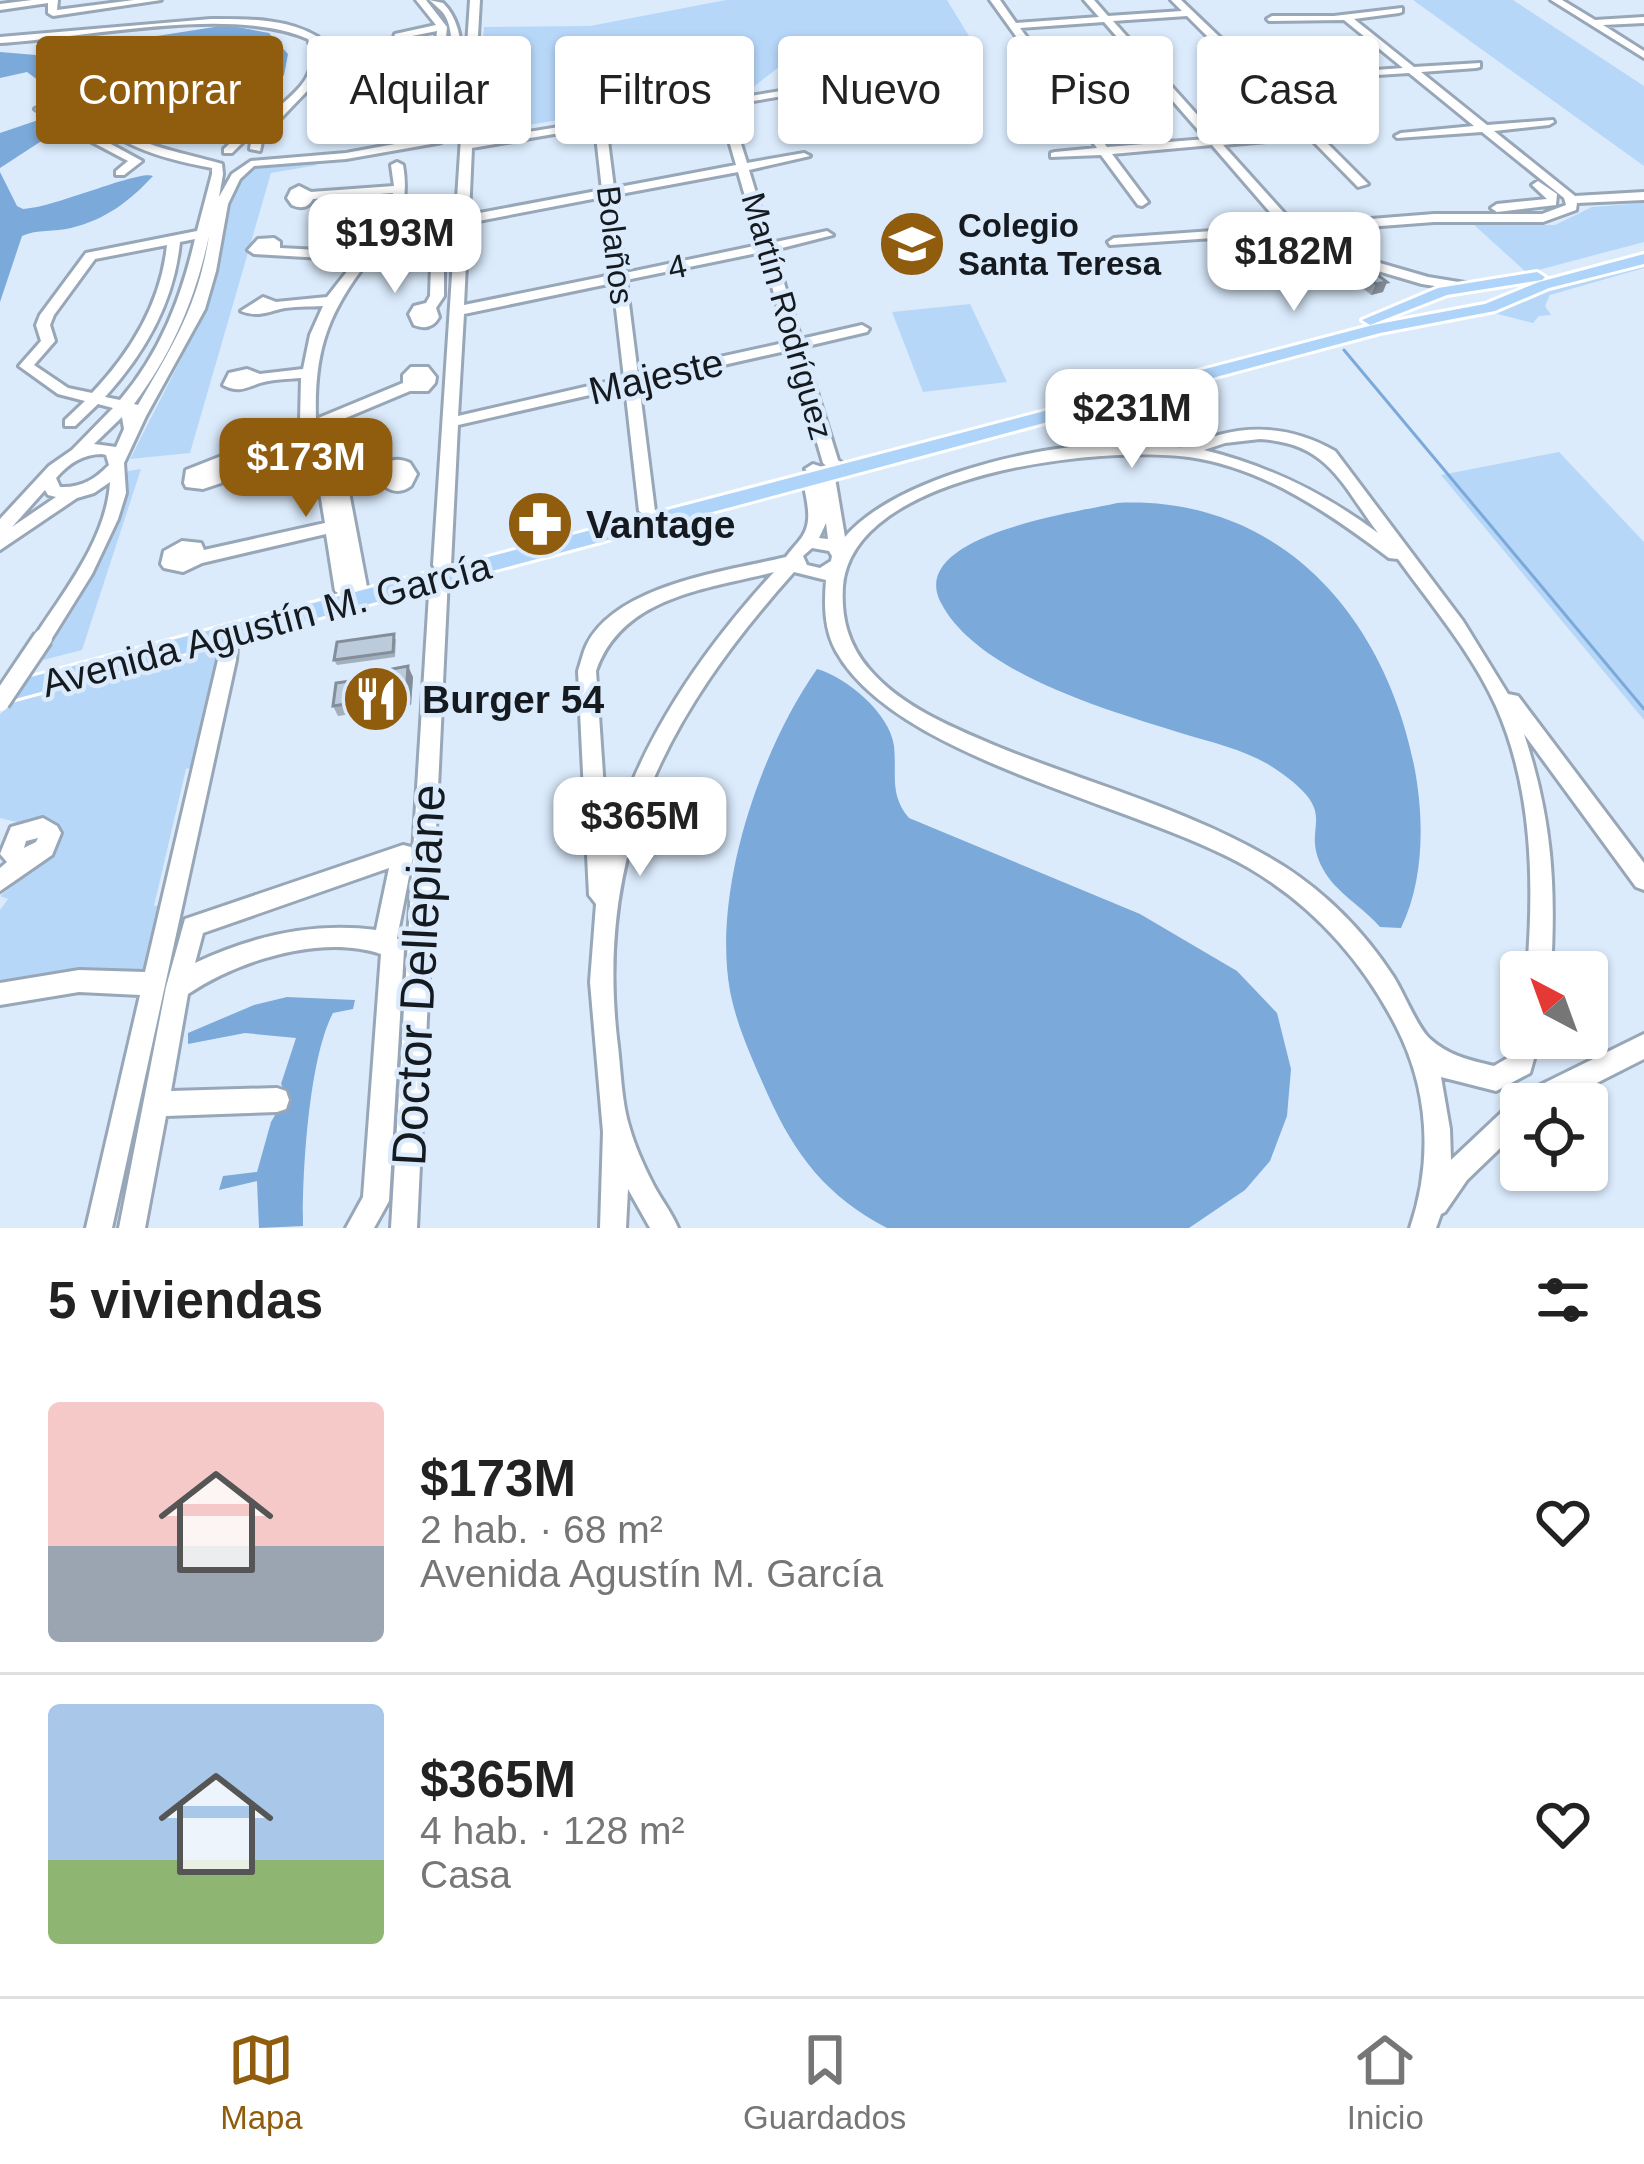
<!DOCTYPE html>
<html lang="es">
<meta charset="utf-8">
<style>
body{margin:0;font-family:Arial,sans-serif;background:#f2f2f2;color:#222;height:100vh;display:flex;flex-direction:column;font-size:45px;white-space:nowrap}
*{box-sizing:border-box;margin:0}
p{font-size:39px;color:#767676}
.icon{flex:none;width:66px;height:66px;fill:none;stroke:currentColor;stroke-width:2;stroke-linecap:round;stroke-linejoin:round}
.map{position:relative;height:1228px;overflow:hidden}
.details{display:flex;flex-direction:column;background:#fff;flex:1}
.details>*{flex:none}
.banner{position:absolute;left:36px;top:36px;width:1572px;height:108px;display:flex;gap:24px}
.needle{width:78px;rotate:319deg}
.controls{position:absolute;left:1500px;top:951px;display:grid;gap:24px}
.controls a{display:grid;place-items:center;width:108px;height:108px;border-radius:12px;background:#fff;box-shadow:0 3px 9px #0004;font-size:60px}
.price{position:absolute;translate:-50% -102px;padding:0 27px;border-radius:24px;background:#fff;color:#222;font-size:39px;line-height:78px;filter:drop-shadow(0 3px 6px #0008)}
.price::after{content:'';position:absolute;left:50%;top:72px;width:36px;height:27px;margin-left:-18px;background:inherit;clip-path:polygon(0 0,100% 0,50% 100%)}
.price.on{background:#905c0d;color:#fff}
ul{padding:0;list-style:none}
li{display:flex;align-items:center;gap:36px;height:300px;padding:0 48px}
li+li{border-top:3px solid #e0e0e0}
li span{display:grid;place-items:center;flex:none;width:336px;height:240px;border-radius:12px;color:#555}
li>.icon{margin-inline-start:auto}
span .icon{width:144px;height:144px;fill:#fffc;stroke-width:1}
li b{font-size:51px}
h2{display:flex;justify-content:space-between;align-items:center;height:144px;padding:0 48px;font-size:51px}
.tag{padding:0 42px;border-radius:12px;background:#fff;box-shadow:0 3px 9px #0004;font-size:42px;line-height:108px}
.tag.on{background:#905c0d;color:#fff}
.tabs{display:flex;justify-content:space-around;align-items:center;height:168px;border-top:3px solid #e0e0e0;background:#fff;font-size:33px;color:#767676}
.tabs a{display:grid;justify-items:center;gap:6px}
.tabs .on{color:#905c0d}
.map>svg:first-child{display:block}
.green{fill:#b7d7f9}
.water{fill:#7ba9d9}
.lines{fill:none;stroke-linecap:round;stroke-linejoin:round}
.stream{stroke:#7ba9d9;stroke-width:3}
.minor-casing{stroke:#98a7b7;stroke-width:6}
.major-casing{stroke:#fff;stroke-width:6}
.minor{fill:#fff;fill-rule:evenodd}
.major{fill:#afd4fa;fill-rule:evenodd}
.minor-bridge-casing{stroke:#98a7b7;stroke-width:24;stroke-linecap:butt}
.minor-bridge{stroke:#fff;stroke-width:18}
.wall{fill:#a2afbd}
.shaded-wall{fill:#848e9a}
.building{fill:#bccbdc;stroke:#848e9a;stroke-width:3}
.labels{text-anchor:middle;stroke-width:9;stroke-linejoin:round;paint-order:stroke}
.far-poi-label{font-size:33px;font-weight:bold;fill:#141a1f;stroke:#dbebfc;text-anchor:start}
.far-street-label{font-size:33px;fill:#141a1f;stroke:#dbebfc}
.street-label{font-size:39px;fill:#141a1f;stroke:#dbebfc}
.poi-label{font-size:39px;font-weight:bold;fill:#141a1f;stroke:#dbebfc;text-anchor:start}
.near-street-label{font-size:48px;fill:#141a1f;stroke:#dbebfc}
</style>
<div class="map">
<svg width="1644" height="1228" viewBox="0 0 1644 1228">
<rect width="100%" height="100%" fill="#dbebfc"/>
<!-- green -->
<path class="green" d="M 726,0 L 947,0 L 980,54 L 905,68 L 863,57 L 812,57 L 783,64 L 752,88 L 528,125 L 502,127 L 478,119 L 484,27 L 590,26 Z
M 1413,0 L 1513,0 L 1644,86 L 1644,166 Z
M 301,161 L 318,165 L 271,173 L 190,453 L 130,459 L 205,312 L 236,181 L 258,165 Z
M 1644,203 L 1644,242 L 1527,273 L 1473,224 L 1555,225 L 1592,207 Z
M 1644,263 L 1644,268 L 1550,295 L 1545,306 L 1551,315 L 1539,316 L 1533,323 L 1490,312 L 1539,289 Z
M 970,304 L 1007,382 L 923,392 L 892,312 Z
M 1559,452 L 1644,542 L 1644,720 L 1441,475 Z
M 141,469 L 82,650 L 35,662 L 110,522 L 128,471 Z
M 204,649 L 223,659 L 198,766 L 186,769 L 154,906 L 166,905 L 153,961 L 135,975 L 0,989 L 0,910 L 8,899 L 0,896 L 48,857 L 62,837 L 60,826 L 52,820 L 16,822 L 0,818 L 0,714 L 17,700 Z"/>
<!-- water -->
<path class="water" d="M 227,25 L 269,33 L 288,54 L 284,75 L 254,105 L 201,109 L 157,57 L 172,47 L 166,44 L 91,55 L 90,83 C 57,99 53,91 27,72 L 0,78 L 0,52 L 36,55 Z
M 53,115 L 75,128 L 43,140 L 0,168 L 0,133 Z
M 0,172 L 17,206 L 23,209 C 54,208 138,170 153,176 C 130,201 105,220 71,228 C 54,232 38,229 22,236 L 0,302 Z
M 1117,503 C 1279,495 1384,615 1414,765 C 1424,816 1425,879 1401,928 L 1380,927 C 1363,907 1335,892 1323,869 C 1298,823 1345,817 1277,770 C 1250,751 1214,743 1184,734 C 1110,711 978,674 941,603 C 905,535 1079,512 1117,503 Z
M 817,669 C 846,677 890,713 894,746 C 897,775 889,794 909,818 L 1140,914 L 1237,971 L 1277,1013 L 1291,1069 L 1287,1116 L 1270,1161 L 1245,1190 L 1189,1228 L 887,1228 C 827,1197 795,1155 768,1095 C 753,1061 737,1027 730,991 C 712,891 760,750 817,669 Z
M 287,997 L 355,1000 L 353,1009 L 333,1013 C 309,1058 302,1173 303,1226 L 259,1228 L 257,1181 L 219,1190 L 223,1176 L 257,1172 L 271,1122 L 287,1095 L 281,1084 L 296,1038 L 245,1033 L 188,1044 L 188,1033 L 254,1005 Z"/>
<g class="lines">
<!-- stream -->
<path class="stream" d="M 1344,350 L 1644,709"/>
<!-- minor casing -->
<g class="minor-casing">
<path id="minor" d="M 32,0 L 58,0 L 57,10 L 134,0 L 161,0 L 53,16 L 48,13 L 48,3 L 0,10 L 0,4 Z
M 416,0 L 426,0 L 447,27 L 438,120 L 440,121 C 447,95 460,37 444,14 C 442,11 432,2 429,0 L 443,3 C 475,34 460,110 441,142 L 437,143 L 346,159 L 254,166 L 240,179 L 228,204 L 216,271 L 205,309 L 146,416 L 124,463 L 126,493 L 118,519 L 92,574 L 49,643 L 37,643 L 34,638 L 37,633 C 66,589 107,537 110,482 L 94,493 L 77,498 L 0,550 L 0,519 L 49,466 L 72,450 L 113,408 L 98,404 L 75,426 L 65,426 L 65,420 L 85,401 L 58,394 L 19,366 L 41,341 L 36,325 L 40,315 L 86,253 L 197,231 L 212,174 L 212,168 C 157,158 112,144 74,101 L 83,99 C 132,148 160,146 222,164 L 223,174 L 219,197 L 232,174 L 251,161 L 346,153 L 433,137 L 437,128 L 427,121 L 430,92 L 386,93 L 353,134 L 343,132 L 378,89 L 395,34 L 436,25 ZM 437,31 L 431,86 L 389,87 L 402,38 ZM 209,236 C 198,306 173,345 138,405 L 134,404 C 173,352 195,299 209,236 ZM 195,239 C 181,299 160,353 120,400 L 105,397 C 145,353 174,302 180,242 ZM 167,245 C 161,303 131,352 92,393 L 68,388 L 34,365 L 55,341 L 50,325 L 54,315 L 95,259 ZM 122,417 L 124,429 L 116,447 L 94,444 ZM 102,454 L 106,455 L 109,465 C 94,480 81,488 60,487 L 56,478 C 69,463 83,454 102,454 ZM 45,490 L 48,495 L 56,497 L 12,527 Z
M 470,0 L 480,0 L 472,141 L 978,59 L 978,63 L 974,64 L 729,105 L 747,163 L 804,153 L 810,156 L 749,170 L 771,243 L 827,231 L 833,235 L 774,250 L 801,339 L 862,325 L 869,329 L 867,332 L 803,347 L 838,460 L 852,471 L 844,476 L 834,472 L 845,537 C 893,481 1019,450 1092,445 C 1110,444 1129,442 1147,443 C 1158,444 1173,448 1184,447 C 1195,445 1208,438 1219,435 C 1260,424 1298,430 1335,451 L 1463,621 L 1508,694 L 1518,696 L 1644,863 L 1644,890 L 1636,887 L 1524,734 C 1552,818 1556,885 1551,972 L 1527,972 C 1534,884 1533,789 1496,706 C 1472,653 1432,606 1398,559 L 1389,558 C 1329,513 1265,468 1189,457 C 1101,445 853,472 843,586 C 841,618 848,644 869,669 C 902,708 956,729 1001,748 C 1095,786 1198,812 1285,867 C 1328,895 1365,933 1393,976 C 1404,993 1416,1025 1429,1038 C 1449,1056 1469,1060 1494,1066 L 1511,1056 L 1519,1030 L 1521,1038 L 1540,1038 L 1530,1073 L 1496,1091 L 1441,1077 L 1450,1129 L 1451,1160 L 1520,1095 L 1644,1034 L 1644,1059 L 1555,1104 L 1521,1104 L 1521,1128 L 1467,1180 L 1445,1212 L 1441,1214 L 1436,1228 L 1410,1228 C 1433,1160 1429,1090 1396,1026 C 1362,960 1312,905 1249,868 C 1139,804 896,760 836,651 C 824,629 824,605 826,580 L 794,572 C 669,712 596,846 617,1038 C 621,1067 621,1102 630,1129 C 635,1146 643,1164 651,1180 C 659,1197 671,1211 678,1228 L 650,1228 L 628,1189 L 626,1228 L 600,1228 L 603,1132 L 590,982 L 596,904 L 589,895 L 578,671 C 581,662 583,652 587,644 C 618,584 728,571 786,557 C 790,551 795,546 799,541 C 815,523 806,501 803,480 L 805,476 L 815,476 L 805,469 L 813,464 L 831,470 L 823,463 L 790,350 L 639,384 L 655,511 L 647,517 L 639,511 L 625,387 L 458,425 L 451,565 L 442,571 L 436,569 L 433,565 ZM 719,106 L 736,165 L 614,188 L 606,125 ZM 595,127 L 602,190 L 469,215 L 472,148 ZM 738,172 L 759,245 L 625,273 L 615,195 ZM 603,197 L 612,275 L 464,305 L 468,223 ZM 762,252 L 788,342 L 638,375 L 626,280 ZM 613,283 L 624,378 L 458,416 L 464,314 ZM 1260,439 C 1328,443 1341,483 1378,533 C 1324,493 1269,466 1204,450 L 1225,443 ZM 826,523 L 828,539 L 819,538 ZM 812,548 L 829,551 L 832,556 L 831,561 L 820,568 L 807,565 L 803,556 ZM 774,572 C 699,654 640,741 608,848 L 596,671 C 622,596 707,589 774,572 Z
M 990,0 L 1000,0 L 1016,23 L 1099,17 L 1084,0 L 1094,0 L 1108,16 L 1182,11 L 1171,0 L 1181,0 L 1230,47 L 1230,51 L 1222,51 L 1187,16 L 1113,21 L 1218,138 L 1303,131 L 1261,88 L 1270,86 L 1368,184 L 1358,187 L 1309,137 L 1223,145 L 1295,225 L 1434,214 L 1542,214 L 1566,205 L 1564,198 L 1482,132 L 1397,138 L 1395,136 L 1401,133 L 1474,126 L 1409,73 L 1330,78 L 1329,76 L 1334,73 L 1403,68 L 1344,20 L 1269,21 L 1267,19 L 1272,16 L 1334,16 L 1402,8 L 1402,12 L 1399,13 L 1354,19 L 1414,67 L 1480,63 L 1480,67 L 1476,68 L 1421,72 L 1487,125 L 1553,120 L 1554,122 L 1549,125 L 1494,131 L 1575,196 L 1644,192 L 1644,200 L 1577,203 L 1576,210 L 1543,222 L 1434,222 L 1301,232 L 1311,243 L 1428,277 L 1471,284 L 1473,287 L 1466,291 L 1422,284 L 1303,249 L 1288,233 L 1110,245 L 1108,242 L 1114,238 L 1282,226 L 1212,145 L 1112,154 L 1148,202 L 1142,206 L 1138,205 L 1101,155 L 1051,157 L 1051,153 L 1055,152 L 1097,148 L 1064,103 L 1069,100 L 1073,101 L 1107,147 L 1206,139 L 1104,22 L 1020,28 L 1045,62 L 1040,65 L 1036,64 Z
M 1551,0 L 1562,0 L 1595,20 L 1644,17 L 1644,23 L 1603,25 L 1644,51 L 1644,58 Z
M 211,19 C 248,19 286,18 318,37 L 323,62 L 308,90 L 263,137 L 260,151 L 250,149 C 253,112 311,97 312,59 C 313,52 310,45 308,39 C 230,5 87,38 0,43 L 0,37 Z
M 69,99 L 73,100 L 73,104 L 40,112 L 35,109 Z
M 253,121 L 262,123 L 232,153 L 224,153 L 224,149 Z
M 77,130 L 85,130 L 142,161 L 124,175 L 116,175 L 116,171 L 128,161 L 77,134 Z
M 397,162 L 403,165 C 409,199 401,226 378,252 L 438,258 L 444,262 L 444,296 L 436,308 L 439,317 C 433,328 424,329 414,325 L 409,314 L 414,306 L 426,303 L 430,296 L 431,265 L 375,260 L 365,253 L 386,223 L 393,193 L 313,199 C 308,208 301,209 292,205 L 287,198 L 291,190 L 299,186 L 311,192 L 394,186 L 391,165 Z
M 1538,181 L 1557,194 L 1556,205 L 1497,212 L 1491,208 L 1497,204 L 1547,199 L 1532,185 Z
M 274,238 L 280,242 L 280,248 L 359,252 L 364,253 L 368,261 C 327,314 314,352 316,419 L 403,383 L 403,375 L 411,367 L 428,367 L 436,377 L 435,383 L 428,391 L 410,391 L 324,427 L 346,482 L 379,473 C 386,459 397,457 410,463 L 417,474 L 411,486 C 402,493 390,493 382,483 L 349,492 L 367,587 L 364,592 L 352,592 L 344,597 L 335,591 L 326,534 L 202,563 L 183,572 L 164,568 L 161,564 L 164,551 L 182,541 L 201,543 L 204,550 L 325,523 L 320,493 L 309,462 L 311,458 L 321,458 L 311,430 L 315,426 L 303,424 L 300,421 L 301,378 C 289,379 272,379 260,383 C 245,388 239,393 223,385 L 229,373 L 247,369 L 260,374 L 303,369 L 310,335 L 323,306 C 309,307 293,306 280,309 C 266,313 256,317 241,311 L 263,297 L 276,302 L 327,297 L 356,260 L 254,254 L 248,250 L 258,239 Z
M 298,426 L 303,428 L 306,431 L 303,434 L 224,468 L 226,471 L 221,483 L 203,489 L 186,487 L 184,483 L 186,470 Z
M 439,572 L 448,578 L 417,1228 L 391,1228 L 413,856 L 397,938 L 404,950 L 389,1201 L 374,1228 L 346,1228 L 363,1197 L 381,954 C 322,934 239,960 188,994 L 171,1091 L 277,1088 L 286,1091 L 289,1100 L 286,1109 L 277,1112 L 166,1116 L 145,1228 L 119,1228 L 166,987 L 185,919 L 403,845 L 411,847 L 413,853 L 430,578 ZM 389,868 L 376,930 C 313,922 252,936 195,963 L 203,933 Z
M 229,625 L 235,627 L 238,632 L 236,660 L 112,1228 L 86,1228 L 140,995 L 79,992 L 0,1005 L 0,983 L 79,970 L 145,972 L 218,660 L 223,627 Z
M 43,818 L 57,826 L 61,833 L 52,855 L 0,891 L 0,868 L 7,862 L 0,854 L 11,827 ZM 38,838 L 36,842 L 24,848 L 26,841 Z"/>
</g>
<!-- major casing -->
<g class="major-casing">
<path id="major" d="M 1644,254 L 1644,264 L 1549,288 L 1495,311 L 1380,333 L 0,703 L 0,685 L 1373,325 L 1485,304 L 1539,282 Z
M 1537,272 L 1545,277 L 1542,280 L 1447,295 L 1370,325 L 1362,320 L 1438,288 Z"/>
</g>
<!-- minor -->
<use href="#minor" class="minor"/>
<!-- major -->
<use href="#major" class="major"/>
<!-- minor-bridge casing -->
<g class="minor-bridge-casing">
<path id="minor-bridge" d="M 0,702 L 43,638"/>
</g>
<!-- minor-bridge -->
<use href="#minor-bridge" class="minor-bridge"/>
</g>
<!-- wall -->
<path class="wall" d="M 1355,268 L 1369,268 L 1383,292 L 1371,295 L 1351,278 Z
M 396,639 L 395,657 L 337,665 L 334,660 Z
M 413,677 L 411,705 L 338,716 L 333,706 Z"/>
<!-- shaded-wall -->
<path class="shaded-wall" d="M 1387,282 L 1383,292 L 1371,295 L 1376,284 Z
M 408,666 L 413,677 L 411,705 L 406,695 Z"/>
<!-- building -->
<path class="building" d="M 1355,268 L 1369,268 L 1387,282 L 1376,284 Z
M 394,634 L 393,652 L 334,660 L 337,642 Z
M 408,666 L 406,695 L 333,706 L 336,683 L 391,675 L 392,669 Z"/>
<!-- icons -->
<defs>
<g id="school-disc" transform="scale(3.45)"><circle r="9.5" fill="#905c0d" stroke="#dbebfc"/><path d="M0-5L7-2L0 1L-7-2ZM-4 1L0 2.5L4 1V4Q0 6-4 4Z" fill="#fff"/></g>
<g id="pharmacy-disc" transform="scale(3.45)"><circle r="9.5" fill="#905c0d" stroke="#dbebfc"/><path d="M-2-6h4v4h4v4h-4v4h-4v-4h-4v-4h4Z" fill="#fff"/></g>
<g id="restaurant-disc" transform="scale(3.45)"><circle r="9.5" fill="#905c0d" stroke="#dbebfc"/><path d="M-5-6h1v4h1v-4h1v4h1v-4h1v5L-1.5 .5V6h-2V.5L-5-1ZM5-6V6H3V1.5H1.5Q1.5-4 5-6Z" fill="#fff"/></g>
</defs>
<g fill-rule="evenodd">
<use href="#school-disc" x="912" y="244"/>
<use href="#pharmacy-disc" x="540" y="524"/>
<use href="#restaurant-disc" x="376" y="699"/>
</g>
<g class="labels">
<!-- far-poi labels -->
<g class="far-poi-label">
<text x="958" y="237">Colegio<tspan x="958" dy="38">Santa Teresa</tspan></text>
</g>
<!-- far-street labels -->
<g class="far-street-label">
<text transform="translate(616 245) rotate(83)" y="12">Bolaños</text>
<text transform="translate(677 266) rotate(-12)" y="12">4</text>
<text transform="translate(788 316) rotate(74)" y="12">Martín Rodríguez</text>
</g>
<!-- street labels -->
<g class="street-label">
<text transform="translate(656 376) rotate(-13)" y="14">Majeste</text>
<text transform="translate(266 624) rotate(-15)" y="14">Avenida Agustín M. García</text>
</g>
<!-- poi labels -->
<g class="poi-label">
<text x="586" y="538">Vantage</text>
<text x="422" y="713">Burger 54</text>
</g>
<!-- near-street labels -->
<g class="near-street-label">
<text transform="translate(418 975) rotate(-87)" y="17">Doctor Dellepiane</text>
</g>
</g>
</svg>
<div class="controls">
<a><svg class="needle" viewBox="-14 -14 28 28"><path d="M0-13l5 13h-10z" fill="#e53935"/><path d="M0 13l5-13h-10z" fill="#767676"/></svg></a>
<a><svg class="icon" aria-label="locate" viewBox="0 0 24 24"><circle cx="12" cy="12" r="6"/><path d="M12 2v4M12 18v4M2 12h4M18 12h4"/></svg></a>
</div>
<b class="price" style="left:395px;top:296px">$193M</b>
<b class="price" style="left:1294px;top:314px">$182M</b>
<b class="price" style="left:1132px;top:471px">$231M</b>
<b class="price on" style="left:306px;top:520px">$173M</b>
<b class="price" style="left:640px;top:879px">$365M</b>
<div class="banner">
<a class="tag on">Comprar</a>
<a class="tag">Alquilar</a>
<a class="tag">Filtros</a>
<a class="tag">Nuevo</a>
<a class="tag">Piso</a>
<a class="tag">Casa</a>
</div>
</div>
<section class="details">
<h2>5 viviendas<svg class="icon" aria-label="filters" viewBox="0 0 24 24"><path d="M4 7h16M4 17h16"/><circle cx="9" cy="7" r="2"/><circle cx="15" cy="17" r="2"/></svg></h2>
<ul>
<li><span style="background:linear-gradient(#f6c9c9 60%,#9aa5b1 0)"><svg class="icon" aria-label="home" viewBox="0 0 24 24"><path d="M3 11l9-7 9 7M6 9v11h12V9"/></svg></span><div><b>$173M</b><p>2 hab. · 68 m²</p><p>Avenida Agustín M. García</p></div><svg class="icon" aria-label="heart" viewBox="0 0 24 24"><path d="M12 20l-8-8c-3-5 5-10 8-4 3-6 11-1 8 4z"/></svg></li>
<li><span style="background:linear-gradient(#a9c7e8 65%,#8fb573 0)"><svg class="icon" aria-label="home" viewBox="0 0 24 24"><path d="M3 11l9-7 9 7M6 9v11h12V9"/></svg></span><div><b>$365M</b><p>4 hab. · 128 m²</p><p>Casa</p></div><svg class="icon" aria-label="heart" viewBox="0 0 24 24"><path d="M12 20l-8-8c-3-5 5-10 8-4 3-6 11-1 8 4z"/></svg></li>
</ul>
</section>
<nav class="tabs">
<a class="on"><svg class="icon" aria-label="map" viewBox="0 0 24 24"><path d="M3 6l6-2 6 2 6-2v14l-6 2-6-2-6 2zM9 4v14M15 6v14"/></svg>Mapa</a>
<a><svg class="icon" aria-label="saved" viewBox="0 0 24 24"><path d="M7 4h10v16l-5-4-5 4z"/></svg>Guardados</a>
<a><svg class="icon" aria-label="home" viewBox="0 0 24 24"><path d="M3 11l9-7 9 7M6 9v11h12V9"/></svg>Inicio</a>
</nav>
